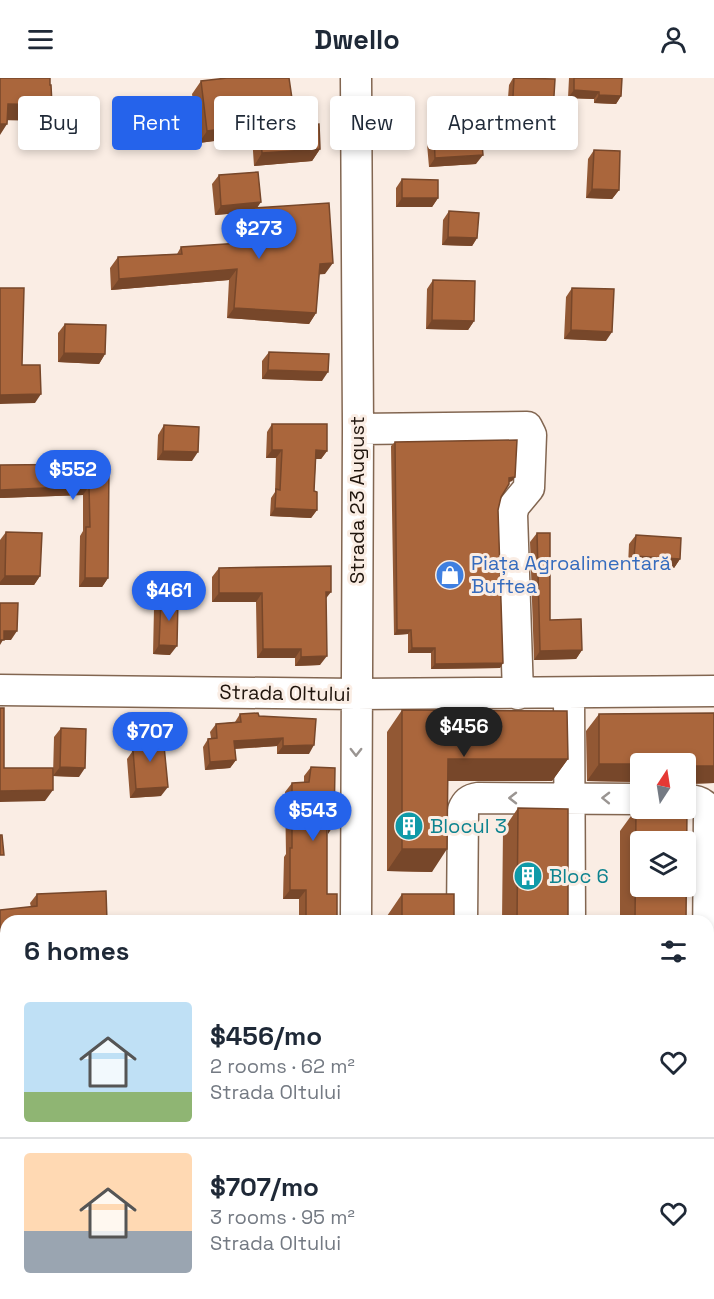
<!DOCTYPE html>
<meta charset="utf-8">
<style>
body{margin:0;font-family:"Space Grotesk",sans-serif;background:#f6f6f7;color:#1f2937;height:100vh;display:flex;flex-direction:column;font-size:22px;white-space:nowrap}
*{box-sizing:border-box;margin:0}
p{font-size:20px;color:#747a83}
.icon{flex:none;width:33px;height:33px;fill:none;stroke:currentColor;stroke-width:2;stroke-linecap:round;stroke-linejoin:round}
.map{position:relative;flex:1;overflow:hidden}
.drawer{position:absolute;left:0px;top:837px;width:714px;height:384px;display:flex;flex-direction:column;background:#fff;border-radius:18px 18px 0 0;box-shadow:0 3px 9px #0003}
.drawer>*{flex:none}
.top-card{position:absolute;left:18px;top:18px;width:678px;height:54px;display:flex;gap:12px}
.needle{width:39px;rotate:12deg}
.fabs{position:absolute;left:630px;top:675px;display:grid;gap:12px}
.fabs a{display:grid;place-items:center;width:66px;height:66px;border-radius:6px;background:#fff;box-shadow:0 3px 9px #0003;font-size:30px}
.price{position:absolute;translate:-50% -51px;padding:0 14px;border-radius:21px;background:#2563eb;color:#fff;font-size:20px;line-height:39px;filter:drop-shadow(0 2px 3px #0008)}
.price::after{content:'';position:absolute;left:50%;top:36px;width:18px;height:14px;margin-left:-9px;background:inherit;clip-path:polygon(0 0,100% 0,50% 100%)}
.price.selected{background:#222;color:#fff}
ul{padding:0;list-style:none}
li{display:flex;align-items:center;gap:18px;height:150px;padding:0 24px}
li+li{border-top:2px solid #e0e1e3}
li span{display:grid;place-items:center;flex:none;width:168px;height:120px;border-radius:6px;color:#555}
li>.icon{margin-inline-start:auto}
span .icon{width:72px;height:72px;fill:#fffc;stroke-width:1}
li b{font-size:26px}
h2{display:flex;justify-content:space-between;align-items:center;height:72px;padding:0 24px;font-size:26px}
.chip{padding:0 21px;border-radius:6px;background:#fff;box-shadow:0 3px 9px #0003;font-size:21px;line-height:54px}
.chip.selected{background:#2563eb;color:#fff}
header{display:flex;justify-content:space-between;align-items:center;height:78px;padding:0 24px;background:#fff;font-size:27px;font-weight:800}
.map>svg:first-child{display:block}
.lines{fill:none;stroke-linecap:round;stroke-linejoin:round}
.minor-casing{stroke:#826651;stroke-width:33}
.minor{stroke:#fff;stroke-width:30}
.wall{fill:#925834}
.shaded-wall{fill:#77472a}
.building{fill:#aa663c;stroke:#77472a;stroke-width:1.5;fill-rule:evenodd}
.oneway{stroke:#9a9592}
.labels{text-anchor:middle;stroke-width:6;stroke-linejoin:round;paint-order:stroke}
.street-label{font-size:20px;fill:#1f140c;stroke:#faede4}
.shop-label{font-size:20px;fill:#366cbe;stroke:#faede4;text-anchor:start}
.culture-label{font-size:20px;fill:#0d838f;stroke:#faede4;text-anchor:start}
</style>
<header><svg class="icon" aria-label="menu" viewBox="0 0 24 24"><path d="M4 6h16M4 12h16M4 18h16"/></svg>Dwello<svg class="icon" aria-label="person" viewBox="0 0 24 24"><circle cx="12" cy="8" r="4"/><path d="M4 21q1-7 8-7t8 7"/></svg></header>
<div class="map">
<svg width="714" height="1221" viewBox="0 0 714 1221">
<rect width="100%" height="100%" fill="#faede4"/>
<g class="lines">
<!-- minor casing -->
<g class="minor-casing">
<path id="minor" d="M 358,351 L 527,349 L 531,357 L 529,410 L 514,428 L 512,436 L 518,616
M 0,612 L 356,616 L 714,613
M 569,615 L 570,843
M 686,722 C 698,722 706,725 709,737 L 708,880
M 356,843 L 358,351 L 356,0
M 462,843 L 463,732 C 466,724 470,721 478,720 L 640,721
M 708,1031 L 714,1031
M 708,1124 L 714,1120
M 477,1215 L 481,1221
M 355,1221 L 355,1215
M 574,1221 L 583,1215"/>
</g>
<!-- minor -->
<use href="#minor" class="minor"/>
</g>
<!-- wall -->
<path class="wall" d="M 513,0 L 543,0 L 552,51 L 546,60 L 513,57 L 514,46 L 506,45 L 509,7 Z
M 569,0 L 622,0 L 621,18 L 616,26 L 594,25 L 594,21 L 568,20 Z
M 201,3 L 296,48 L 320,71 L 312,83 L 254,88 L 252,58 L 199,65 L 192,16 Z
M 434,57 L 476,86 L 429,89 L 427,66 Z
M 594,72 L 619,112 L 612,121 L 586,120 L 588,81 Z
M 219,97 L 257,130 L 325,196 L 319,196 L 316,235 L 309,246 L 227,240 L 229,202 L 111,212 L 110,190 L 118,179 L 177,176 L 181,169 L 248,165 L 246,141 L 251,134 L 215,137 L 212,106 Z
M 402,101 L 438,120 L 432,129 L 396,129 L 396,110 Z
M 449,133 L 477,160 L 472,168 L 442,167 L 443,142 Z
M 433,202 L 474,243 L 468,252 L 426,251 L 427,211 Z
M 572,210 L 606,263 L 564,261 L 566,219 Z
M 65,246 L 105,276 L 99,286 L 58,284 L 58,255 Z
M 269,274 L 322,303 L 262,301 L 262,283 Z
M 272,346 L 327,373 L 321,381 L 316,381 L 314,413 L 317,432 L 311,440 L 270,438 L 271,420 L 275,414 L 276,380 L 266,380 L 267,354 Z
M 164,347 L 192,383 L 157,382 L 158,357 Z
M 395,364 L 515,399 L 512,403 L 509,404 L 501,419 L 498,432 L 503,585 L 500,590 L 431,591 L 431,575 L 408,575 L 408,556 L 394,557 L 391,368 Z
M 109,386 L 108,500 L 102,509 L 79,509 L 80,458 L 83,453 L 83,417 L 0,420 Z
M 6,454 L 40,498 L 34,507 L 0,507 L 0,462 Z
M 537,455 L 550,542 L 582,572 L 576,581 L 534,582 L 530,464 Z
M 636,457 L 680,481 L 674,490 L 628,487 L 629,466 Z
M 219,490 L 326,521 L 320,587 L 295,588 L 295,580 L 257,580 L 256,524 L 212,524 L 212,499 Z
M 161,521 L 170,577 L 153,576 L 154,530 Z
M 402,632 L 568,681 L 552,703 L 448,703 L 432,794 L 387,793 L 387,654 Z
M 714,635 L 714,705 L 686,706 L 686,686 L 640,704 L 587,703 L 586,653 L 599,636 Z
M 240,636 L 259,638 L 309,676 L 277,676 L 277,668 L 235,671 L 236,682 L 230,690 L 205,692 L 203,669 L 208,661 L 211,660 L 210,654 L 216,646 L 235,644 Z
M 61,650 L 79,699 L 53,698 L 54,659 Z
M 138,658 L 161,718 L 130,720 L 127,681 L 132,674 L 131,667 Z
M 311,689 L 327,756 L 327,816 L 337,843 L 299,843 L 299,821 L 283,821 L 284,779 L 286,776 L 285,714 L 292,705 L 304,705 L 304,698 Z
M 518,730 L 568,843 L 502,843 L 503,752 Z
M 636,731 L 686,843 L 620,843 L 620,753 Z
M 106,813 L 6,843 L 6,868 L 0,869 L 0,832 L 31,829 L 30,825 L 37,816 Z
M 402,816 L 454,843 L 387,843 L 387,838 Z
M 235,1215 L 258,1215 L 254,1221 L 235,1221 Z
M 383,1215 L 465,1215 L 465,1221 L 383,1221 Z"/>
<!-- shaded-wall -->
<path class="shaded-wall" d="M 574,12 L 599,14 L 594,21 L 568,20 Z
M 599,17 L 621,18 L 616,26 L 594,25 Z
M 8,26 L 52,27 L 41,43 L 0,42 Z
M 512,36 L 520,37 L 514,46 L 506,45 Z
M 0,46 L 7,46 L 0,57 Z
M 260,46 L 252,58 L 199,65 L 207,53 Z
M 519,49 L 552,51 L 546,60 L 513,57 Z
M 320,71 L 312,83 L 254,88 L 262,75 Z
M 483,77 L 476,86 L 429,89 L 435,80 Z
M 592,111 L 619,112 L 612,121 L 586,120 Z
M 402,120 L 438,120 L 432,129 L 396,129 Z
M 261,124 L 255,133 L 254,130 L 251,134 L 215,137 L 221,128 Z
M 448,159 L 477,160 L 472,168 L 442,167 Z
M 333,185 L 325,196 L 312,197 L 320,186 Z
M 237,191 L 229,202 L 111,212 L 119,201 Z
M 234,230 L 316,235 L 309,246 L 227,240 Z
M 432,242 L 474,243 L 468,252 L 426,251 Z
M 571,252 L 612,254 L 606,263 L 564,261 Z
M 64,275 L 105,276 L 99,286 L 58,284 Z
M 268,292 L 328,294 L 322,303 L 262,301 Z
M 41,316 L 35,325 L 0,326 L 0,317 Z
M 272,372 L 282,372 L 276,380 L 266,380 Z
M 316,372 L 327,373 L 321,381 L 311,381 Z
M 163,373 L 198,374 L 192,383 L 157,382 Z
M 515,399 L 512,403 L 506,405 L 509,400 Z
M 89,408 L 83,417 L 0,420 L 0,412 Z
M 275,430 L 317,432 L 311,440 L 270,438 Z
M 634,478 L 680,481 L 674,490 L 628,487 Z
M 5,498 L 40,498 L 34,507 L 0,507 L 0,504 Z
M 85,500 L 108,500 L 102,509 L 79,509 Z
M 326,514 L 331,514 L 324,523 Z
M 219,515 L 262,515 L 256,524 L 212,524 Z
M 397,552 L 411,552 L 408,556 L 394,557 Z
M 4,553 L 17,553 L 11,562 L 3,562 L 0,567 L 0,558 Z
M 159,567 L 177,568 L 170,577 L 153,576 Z
M 412,570 L 435,570 L 431,575 L 408,575 Z
M 263,571 L 301,571 L 295,580 L 257,580 Z
M 582,572 L 576,581 L 534,582 L 540,573 Z
M 327,578 L 320,587 L 295,588 L 301,579 Z
M 503,585 L 500,590 L 431,591 L 435,586 Z
M 283,660 L 277,668 L 229,671 L 234,663 Z
M 314,667 L 309,676 L 277,676 L 283,668 Z
M 448,681 L 568,681 L 552,703 L 432,703 Z
M 236,682 L 230,690 L 205,692 L 210,684 Z
M 599,686 L 640,686 L 640,704 L 587,703 Z
M 686,688 L 714,688 L 714,705 L 686,706 Z
M 60,689 L 85,690 L 79,699 L 53,698 Z
M 168,709 L 161,718 L 130,720 L 136,711 Z
M 53,712 L 45,723 L 0,724 L 0,713 Z
M 327,746 L 334,747 L 328,756 Z
M 402,771 L 447,771 L 432,794 L 387,793 Z
M 290,812 L 306,812 L 299,821 L 283,821 Z
M 0,860 L 6,860 L 6,868 L 0,869 Z
M 6,1189 L 6,1197 L 0,1198 L 0,1190 Z
M 714,1199 L 714,1211 L 708,1215 L 708,1203 Z
M 162,1215 L 195,1215 L 194,1216 L 161,1216 Z
M 240,1215 L 258,1215 L 254,1221 L 236,1221 Z
M 393,1215 L 413,1215 L 409,1221 L 389,1221 Z
M 692,1215 L 708,1215 L 699,1221 L 683,1221 Z"/>
<!-- building -->
<path class="building" d="M 0,0 L 50,0 L 50,7 L 51,7 L 52,27 L 8,26 L 7,46 L 0,46 Z
M 227,0 L 289,0 L 296,48 L 319,46 L 320,71 L 262,75 L 260,46 L 207,53 L 201,3 Z
M 514,0 L 555,1 L 552,51 L 519,49 L 520,37 L 512,36 Z
M 574,0 L 622,0 L 621,18 L 599,17 L 599,14 L 574,12 Z
M 481,54 L 483,77 L 435,80 L 434,57 Z
M 594,72 L 620,73 L 619,112 L 592,111 Z
M 258,94 L 261,124 L 221,128 L 219,97 Z
M 402,101 L 438,102 L 438,120 L 402,120 Z
M 329,125 L 333,185 L 320,186 L 316,235 L 234,230 L 237,191 L 119,201 L 118,179 L 182,176 L 181,169 L 256,164 L 254,130 Z
M 449,133 L 479,135 L 477,160 L 448,159 Z
M 433,202 L 475,203 L 474,243 L 432,242 Z
M 0,210 L 24,210 L 22,287 L 40,287 L 41,316 L 0,317 Z
M 572,210 L 614,211 L 612,254 L 571,252 Z
M 65,246 L 106,247 L 105,276 L 64,275 Z
M 269,274 L 329,276 L 328,294 L 268,292 Z
M 272,346 L 327,346 L 327,373 L 316,372 L 314,413 L 317,414 L 317,432 L 275,430 L 276,411 L 280,412 L 282,372 L 272,372 Z
M 164,347 L 199,349 L 198,374 L 163,373 Z
M 517,362 L 515,399 L 509,400 L 509,406 L 501,419 L 498,432 L 503,585 L 435,586 L 435,570 L 412,570 L 411,552 L 397,552 L 395,364 Z
M 109,386 L 108,500 L 85,500 L 86,449 L 90,449 L 89,408 L 0,412 L 0,387 Z
M 6,454 L 42,455 L 40,498 L 5,498 Z
M 537,455 L 550,455 L 550,542 L 581,541 L 582,572 L 540,573 Z
M 636,457 L 681,460 L 680,481 L 634,478 Z
M 331,488 L 331,514 L 326,514 L 327,578 L 301,579 L 301,571 L 263,571 L 262,515 L 219,515 L 219,490 Z
M 161,521 L 178,521 L 177,568 L 159,567 Z
M 0,525 L 18,525 L 17,553 L 4,553 L 4,562 L 0,562 Z
M 0,630 L 4,630 L 4,690 L 53,690 L 53,712 L 0,713 Z
M 402,632 L 567,633 L 568,681 L 448,681 L 447,771 L 402,771 Z
M 258,635 L 259,638 L 316,641 L 314,667 L 283,668 L 283,660 L 234,663 L 236,682 L 210,684 L 208,661 L 217,660 L 216,646 L 241,644 L 240,636 Z
M 714,635 L 714,688 L 686,688 L 686,686 L 599,686 L 599,636 Z
M 61,650 L 86,651 L 85,690 L 60,689 Z
M 163,657 L 168,709 L 136,711 L 133,672 L 139,672 L 138,658 Z
M 311,689 L 335,690 L 334,747 L 327,746 L 327,816 L 337,816 L 337,843 L 306,843 L 306,812 L 290,812 L 290,770 L 292,770 L 292,705 L 309,704 Z
M 518,730 L 568,731 L 568,843 L 517,843 Z
M 636,731 L 687,731 L 686,843 L 635,843 ZM 640,764 L 686,764 L 686,808 L 640,808 Z
M 0,757 L 2,757 L 4,777 L 0,777 Z
M 106,813 L 107,843 L 6,843 L 6,860 L 0,860 L 0,832 L 37,828 L 37,816 Z
M 402,816 L 454,816 L 454,843 L 402,843 Z
M 0,992 L 3,1008 L 0,1009 Z
M 714,1139 L 714,1199 L 708,1203 L 708,1143 Z
M 6,1167 L 6,1189 L 0,1190 L 0,1169 Z
M 419,1215 L 465,1215 L 465,1221 L 419,1221 Z
M 605,1215 L 692,1215 L 683,1221 L 596,1221 Z"/>
<!-- one-way arrows -->
<defs><path id="oneway-chevron" d="M-2-3.5L2.5 0L-2 3.5" fill="none" stroke-width="1.6" stroke-linecap="round" stroke-linejoin="round" transform="scale(1.5)"/></defs>
<g class="oneway">
<use href="#oneway-chevron" transform="translate(356 674) rotate(90)"/>
<use href="#oneway-chevron" transform="translate(513 720) rotate(-180)"/>
<use href="#oneway-chevron" transform="translate(606 720) rotate(-179)"/>
</g>
<!-- icons -->
<defs>
<g id="shop-disc" transform="scale(1.5)"><circle r="9.5" fill="#3f7fe0" stroke="#faede4"/><path d="M-5-2.5h2.3a2.7 3.5 0 0 1 5.4 0H5L5.5 6h-11ZM-1.5-2.5h3a1.5 2.3 0 0 0-3 0Z" fill="#fff"/></g>
<g id="building-disc" transform="scale(1.5)"><circle r="9.5" fill="#0f9aa8" stroke="#faede4"/><path d="M-4-6H4V6H1V3H-1V6H-4ZM-2.5-4.3h1.7v1.8h-1.7ZM.8-4.3h1.7v1.8H.8ZM-2.5-1h1.7V.8h-1.7ZM.8-1h1.7V.8H.8Z" fill="#fff"/></g>
</defs>
<g fill-rule="evenodd">
<use href="#shop-disc" x="450" y="497"/>
<use href="#building-disc" x="409" y="748"/>
<use href="#building-disc" x="528" y="798"/>
</g>
<g class="labels">
<!-- street labels -->
<g class="street-label">
<text transform="translate(357 422) rotate(-90)" y="7">Strada 23 August</text>
<text transform="translate(285 615) rotate(1)" y="7">Strada Oltului</text>
</g>
<!-- shop labels -->
<g class="shop-label">
<text x="471" y="492">Piața Agroalimentară<tspan x="471" dy="23">Buftea</tspan></text>
</g>
<!-- culture labels -->
<g class="culture-label">
<text x="430" y="755">Blocul 3</text>
<text x="549" y="805">Bloc 6</text>
</g>
</g>
</svg>
<div class="fabs">
<a><svg class="needle" viewBox="-14 -14 28 28"><path d="M0-13l5 13h-10z" fill="#e53935"/><path d="M0 13l5-13h-10z" fill="#747a83"/></svg></a>
<a><svg class="icon" aria-label="layers" viewBox="0 0 24 24"><path d="M12 4l9 5-9 5-9-5zM3 14l9 5 9-5"/></svg></a>
</div>
<b class="price" style="left:259px;top:182px">$273</b>
<b class="price" style="left:73px;top:423px">$552</b>
<b class="price" style="left:169px;top:544px">$461</b>
<b class="price selected" style="left:464px;top:680px">$456</b>
<b class="price" style="left:150px;top:685px">$707</b>
<b class="price" style="left:313px;top:764px">$543</b>
<div class="top-card">
<a class="chip">Buy</a>
<a class="chip selected">Rent</a>
<a class="chip">Filters</a>
<a class="chip">New</a>
<a class="chip">Apartment</a>
</div>
<section class="drawer">
<h2>6 homes<svg class="icon" aria-label="filters" viewBox="0 0 24 24"><path d="M4 7h16M4 17h16"/><circle cx="9" cy="7" r="2"/><circle cx="15" cy="17" r="2"/></svg></h2>
<ul>
<li><span style="background:linear-gradient(#bfe0f5 75%,#8fb573 0)"><svg class="icon" aria-label="home" viewBox="0 0 24 24"><path d="M3 11l9-7 9 7M6 9v11h12V9"/></svg></span><div><b>$456/mo</b><p>2 rooms · 62 m²</p><p>Strada Oltului</p></div><svg class="icon" aria-label="heart" viewBox="0 0 24 24"><path d="M12 20l-8-8c-3-5 5-10 8-4 3-6 11-1 8 4z"/></svg></li>
<li><span style="background:linear-gradient(#ffd9b3 65%,#9aa5b1 0)"><svg class="icon" aria-label="home" viewBox="0 0 24 24"><path d="M3 11l9-7 9 7M6 9v11h12V9"/></svg></span><div><b>$707/mo</b><p>3 rooms · 95 m²</p><p>Strada Oltului</p></div><svg class="icon" aria-label="heart" viewBox="0 0 24 24"><path d="M12 20l-8-8c-3-5 5-10 8-4 3-6 11-1 8 4z"/></svg></li>
</ul>
</section>
</div>
